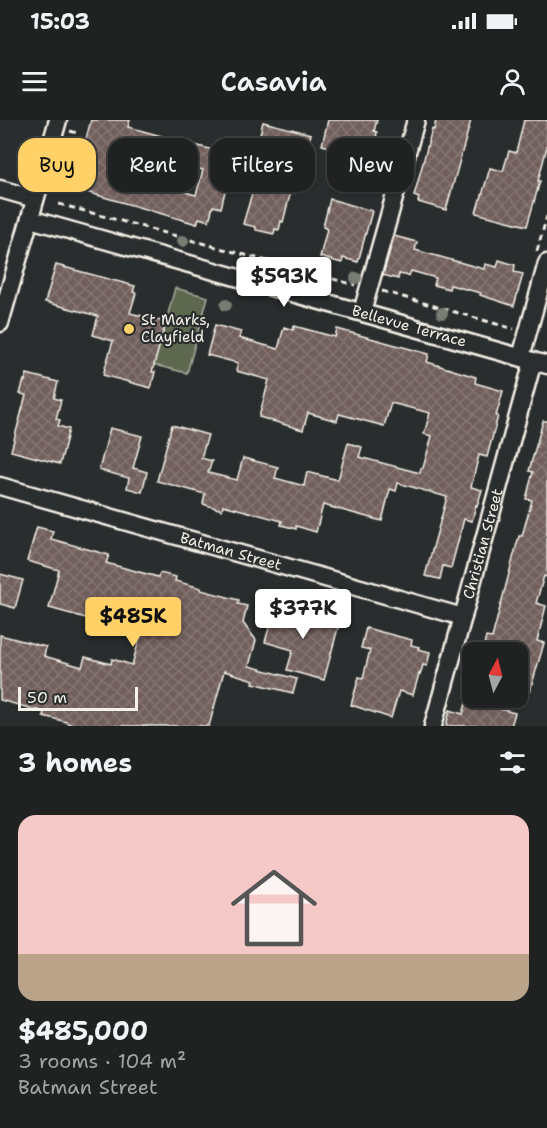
<!DOCTYPE html>
<meta charset="utf-8">
<style>
body{margin:0;font-family:"Shantell Sans",sans-serif;background:#2d2f2f;color:#f1f3f6;height:100vh;display:flex;flex-direction:column;font-size:22px;white-space:nowrap}
*{box-sizing:border-box;margin:0}
p{font-size:20px;color:#a2a4a5}
.icon{flex:none;width:33px;height:33px;fill:none;stroke:currentColor;stroke-width:2;stroke-linecap:round;stroke-linejoin:round}
.map{position:relative;height:606px;overflow:hidden}
.sheet{display:flex;flex-direction:column;background:#202222;flex:1}
.sheet>*{flex:none}
.hud{position:absolute;left:18px;top:18px;width:512px;height:54px;display:flex;gap:12px}
.needle{width:39px;rotate:7deg}
.controls{position:absolute;left:462px;top:522px;display:grid;gap:12px}
.controls a{display:grid;place-items:center;width:66px;height:66px;border-radius:12px;background:#202222;box-shadow:0 2px 4px #0004,0 0 0 2px #3d3f40;font-size:30px}
.scale{position:absolute;left:18px;bottom:15px;width:120px;box-sizing:border-box;padding-left:6px;border:3px solid #f4f1e8;border-top:0;font-size:16px;line-height:21px;white-space:nowrap;color:#f4f1e8;-webkit-text-stroke:4px #2a2d2e;paint-order:stroke}
.price{position:absolute;translate:-50% -51px;padding:0 14px;border-radius:6px;background:#fff;color:#222;font-size:20px;line-height:39px;filter:drop-shadow(0 2px 3px #0008)}
.price::after{content:'';position:absolute;left:50%;top:36px;width:18px;height:14px;margin-left:-9px;background:inherit;clip-path:polygon(0 0,100% 0,50% 100%)}
.price.on{background:#ffd166;color:#111}
ul{padding:0;list-style:none}
li{display:grid;align-content:center;gap:12px;height:318px;padding:0 18px}
li+li{border-top:2px solid #3d3f40}
li span{display:grid;place-items:center;height:186px;border-radius:18px;color:#555}
li>.icon{margin-inline-start:auto}
span .icon{width:108px;height:108px;fill:#fffc;stroke-width:1}
li b{font-size:26px}
h2{display:flex;justify-content:space-between;align-items:center;height:72px;padding:0 18px;font-size:26px}
.tag{padding:0 21px;border-radius:18px;background:#202222;box-shadow:0 2px 4px #0004,0 0 0 2px #3d3f40;font-size:21px;line-height:54px}
.tag.on{background:#ffd166;color:#111}
.status{display:flex;justify-content:space-between;align-items:center;height:42px;padding:0 30px;background:#202222;direction:ltr}
.status svg{height:16px;fill:currentColor}
header{display:flex;justify-content:space-between;align-items:center;height:78px;padding:0 18px;background:#202222;font-size:27px;font-weight:600}
.map>svg:first-child{display:block}
.green{fill:#5d6850;stroke:#a8ac9c;stroke-width:1.5}
.building{fill:url(#building-cross-hatch);stroke:#f4f1e8;stroke-width:1.5;fill-rule:evenodd}
.lines{fill:none;stroke-linecap:round;stroke-linejoin:round}
.minor-casing{stroke:#f4f1e8;stroke-width:21}
.path{stroke:#f4f1e8;stroke-width:3;stroke-dasharray:6 4.5;stroke-linecap:butt}
.minor{stroke:#2a2d2e;stroke-width:16}
.tree{fill:#787b73}
.poi-dot{fill:#ffd166;stroke:#2a2d2e;stroke-width:2}
.labels{text-anchor:middle;stroke-width:4.5;stroke-linejoin:round;paint-order:stroke}
.poi-label{font-size:15px;fill:#f4f1e8;stroke:#2a2d2e;text-anchor:start}
.street-label{font-size:15px;fill:#f4f1e8;stroke:#2a2d2e}
</style>
<div class="status"><b>15:03</b><svg viewBox="0 0 49 12"><path d="M0 12V9h3v3zM5 12V6h3v6zM10 12V3h3v9zM15 12V0h3v12zM26 1h20v11H26zM47 4h2v5h-2z"/></svg></div>
<header><svg class="icon" aria-label="menu" viewBox="0 0 24 24"><path d="M4 6h16M4 12h16M4 18h16"/></svg>Casavia<svg class="icon" aria-label="person" viewBox="0 0 24 24"><circle cx="12" cy="8" r="4"/><path d="M4 21q1-7 8-7t8 7"/></svg></header>
<div class="map">
<svg width="547" height="606" viewBox="0 0 547 606">
<defs>
<pattern id="building-cross-hatch" width="8" height="8" patternUnits="userSpaceOnUse" patternTransform="scale(1.5)"><rect width="8" height="8" fill="#715f5b"/><path d="M0 0l8 8M0 8l8-8" fill="none" stroke="#867673"/></pattern>
</defs>
<rect width="100%" height="100%" fill="#2a2d2e"/>
<filter id="ink" filterUnits="userSpaceOnUse"><feTurbulence type="fractalNoise" baseFrequency=".0167" numOctaves="2"/><feDisplacementMap in="SourceGraphic" scale="12" xChannelSelector="R" yChannelSelector="G"/><feConvolveMatrix kernelMatrix="1 2 1 2 8 2 1 2 1" color-interpolation-filters="sRGB"/></filter>
<g filter="url(#ink)">
<!-- green -->
<path class="green" d="M 175,168 L 208,177 L 187,253 L 154,245 Z"/>
<!-- building -->
<path class="building" d="M 91,0 L 130,0 L 128,7 L 239,37 L 238,39 L 283,51 L 290,26 L 259,18 L 263,2 L 311,14 L 295,73 L 291,71 L 283,102 L 281,101 L 279,110 L 275,109 L 274,114 L 256,110 L 256,107 L 243,104 L 253,70 L 227,63 L 221,88 L 213,86 L 209,101 L 199,98 L 197,104 L 76,69 L 80,54 L 77,53 ZM 177,43 L 203,50 L 196,75 L 170,68 Z
M 328,0 L 377,0 L 374,11 L 377,12 L 376,19 L 377,18 L 389,21 L 382,45 L 385,46 L 380,64 L 365,60 L 372,38 L 322,25 Z
M 436,0 L 471,0 L 446,90 L 418,82 L 419,78 L 414,76 L 432,9 L 434,10 Z
M 524,0 L 547,0 L 547,27 L 538,61 L 540,61 L 527,106 L 476,93 L 480,79 L 481,79 L 490,48 L 503,51 L 509,31 L 516,33 Z
M 330,79 L 372,91 L 358,142 L 343,138 L 342,143 L 320,137 L 327,109 L 323,107 Z
M 394,116 L 417,122 L 415,130 L 484,149 L 485,144 L 497,147 L 499,140 L 515,145 L 514,152 L 523,154 L 514,186 L 480,175 L 481,173 L 450,165 L 449,169 L 434,165 L 436,158 L 411,151 L 409,156 L 399,154 L 398,159 L 383,155 Z
M 56,145 L 135,166 L 133,172 L 136,173 L 130,193 L 166,202 L 152,252 L 155,252 L 151,268 L 103,255 L 113,221 L 93,215 L 98,196 L 45,182 Z
M 215,205 L 241,212 L 239,218 L 278,229 L 284,207 L 293,210 L 294,206 L 335,217 L 337,209 L 429,234 L 427,242 L 476,257 L 475,263 L 503,271 L 496,296 L 498,296 L 487,337 L 479,335 L 471,367 L 482,370 L 477,386 L 476,385 L 472,401 L 464,399 L 451,448 L 443,446 L 440,459 L 425,456 L 447,377 L 398,363 L 396,371 L 390,369 L 382,401 L 323,385 L 316,412 L 296,406 L 296,409 L 281,405 L 282,401 L 223,385 L 222,390 L 203,384 L 205,374 L 157,361 L 172,305 L 208,315 L 201,338 L 212,341 L 208,353 L 237,360 L 243,338 L 278,347 L 275,358 L 304,366 L 307,352 L 338,360 L 348,323 L 362,327 L 359,337 L 420,353 L 421,348 L 423,348 L 432,316 L 424,314 L 430,293 L 391,283 L 384,306 L 339,294 L 337,301 L 308,293 L 303,310 L 259,297 L 269,260 L 236,251 L 238,243 L 207,235 Z
M 27,254 L 58,262 L 54,278 L 61,280 L 56,299 L 60,300 L 58,306 L 69,309 L 60,344 L 11,331 L 26,275 L 20,274 L 24,260 L 25,261 Z
M 543,301 L 547,301 L 547,457 L 544,456 L 536,483 L 546,486 L 537,521 L 544,523 L 530,571 L 518,568 L 518,532 L 482,532 L 486,517 L 492,518 L 519,416 L 522,416 L 532,380 L 526,379 L 533,352 L 529,351 Z
M 110,308 L 142,316 L 133,348 L 147,352 L 142,372 L 127,368 L 129,358 L 99,350 Z
M 37,407 L 53,411 L 51,419 L 109,435 L 106,443 L 158,457 L 160,453 L 176,457 L 175,461 L 201,468 L 201,470 L 239,480 L 238,484 L 247,486 L 243,503 L 256,520 L 249,546 L 297,559 L 293,573 L 253,563 L 254,560 L 224,551 L 209,606 L 76,606 L 67,603 L 67,602 L 43,596 L 44,592 L 0,580 L 0,515 L 46,527 L 44,536 L 82,547 L 85,537 L 111,544 L 112,539 L 132,545 L 143,506 L 92,492 L 90,499 L 49,488 L 59,450 L 27,441 Z
M 0,454 L 23,460 L 15,488 L 0,484 Z
M 276,483 L 293,488 L 292,491 L 339,504 L 324,560 L 287,550 L 293,530 L 265,522 Z
M 366,508 L 412,520 L 411,525 L 419,527 L 418,529 L 430,532 L 427,546 L 423,545 L 420,555 L 419,554 L 413,575 L 399,571 L 391,598 L 351,585 L 359,557 L 363,558 L 370,530 L 361,528 Z
M 467,580 L 515,593 L 511,606 L 446,606 L 450,590 L 463,594 Z"/>
<g class="lines">
<!-- minor casing -->
<g class="minor-casing">
<g id="minor">
<path d="M 0,69 L 35,79"/>
<path id="s1" d="M 30,99 L 547,245"/>
<path d="M 362,192 L 416,0"/>
<path d="M 0,203 L 58,0"/>
<path d="M 521,237 L 547,143"/>
<path id="s2" d="M 0,366 L 463,497"/>
<path id="s3" d="M 433,606 L 533,241"/>
</g>
</g>
<!-- path -->
<path class="path" d="M 70,11 L 77,13
M 59,84 L 355,165
M 537,131 L 547,96
M 382,171 L 514,209"/>
<!-- minor -->
<use href="#minor" class="minor"/>
</g>
<!-- trees -->
<g class="tree">
<circle cx="183" cy="121" r="6"/>
<circle cx="356" cy="158" r="6"/>
<circle cx="226" cy="185" r="6"/>
<circle cx="442" cy="193" r="6"/>
</g>
</g>
<!-- markers -->
<circle class="poi-dot" cx="129" cy="209" r="6"/>
<g class="labels">
<!-- poi labels -->
<g class="poi-label">
<text x="141" y="205">St Marks,<tspan x="141" dy="17">Clayfield</tspan></text>
</g>
<!-- street labels -->
<g class="street-label">
<text dy="5" stroke="none"><textPath href="#s1" startOffset="394">Bellevue Terrace</textPath></text>
<text dy="5" stroke="none"><textPath href="#s3" startOffset="189">Christian Street</textPath></text>
<text dy="5" stroke="none"><textPath href="#s2" startOffset="240">Batman Street</textPath></text>
</g>
</g>
</svg>
<div class="controls">
<a><svg class="needle" viewBox="-14 -14 28 28"><path d="M0-13l5 13h-10z" fill="#e53935"/><path d="M0 13l5-13h-10z" fill="#a2a4a5"/></svg></a>
</div>
<div class="scale">50 m</div>
<b class="price" style="left:284px;top:188px">$593K</b>
<b class="price" style="left:303px;top:520px">$377K</b>
<b class="price on" style="left:133px;top:528px">$485K</b>
<div class="hud">
<a class="tag on">Buy</a>
<a class="tag">Rent</a>
<a class="tag">Filters</a>
<a class="tag">New</a>
</div>
</div>
<section class="sheet">
<h2>3 homes<svg class="icon" aria-label="filters" viewBox="0 0 24 24"><path d="M4 7h16M4 17h16"/><circle cx="9" cy="7" r="2"/><circle cx="15" cy="17" r="2"/></svg></h2>
<ul>
<li><span style="background:linear-gradient(#f6c9c9 75%,#b9a48a 0)"><svg class="icon" aria-label="home" viewBox="0 0 24 24"><path d="M3 11l9-7 9 7M6 9v11h12V9"/></svg></span><div><b>$485,000</b><p>3 rooms · 104 m²</p><p>Batman Street</p></div></li>
</ul>
</section>
